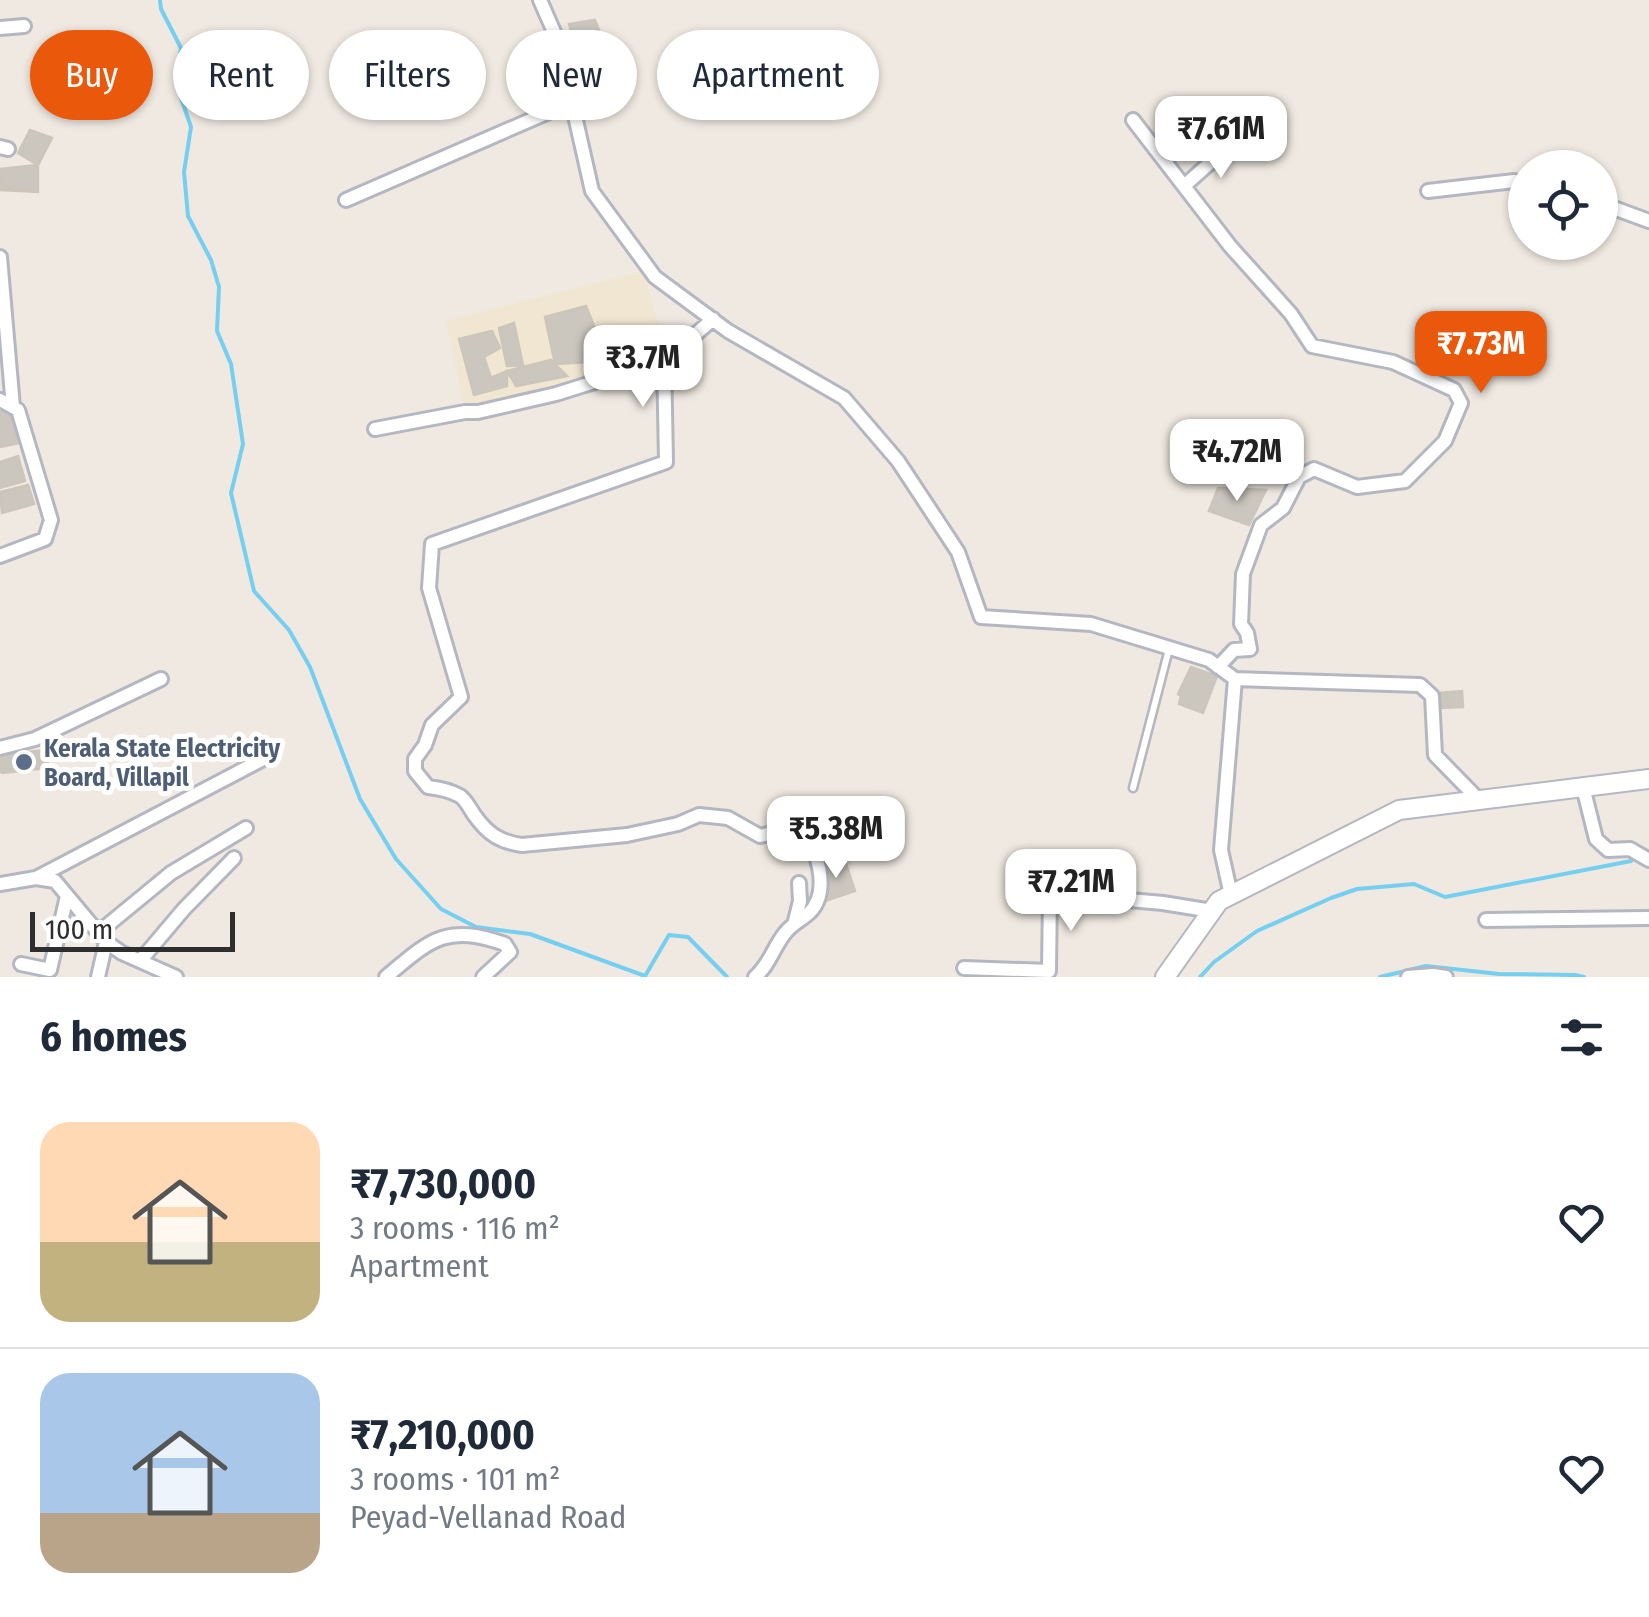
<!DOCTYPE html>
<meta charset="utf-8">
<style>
body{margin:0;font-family:"Fira Sans Condensed",sans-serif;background:#f2f2f3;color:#1f2937;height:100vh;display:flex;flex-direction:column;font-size:38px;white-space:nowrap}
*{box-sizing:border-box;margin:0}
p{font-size:32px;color:#747a83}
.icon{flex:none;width:55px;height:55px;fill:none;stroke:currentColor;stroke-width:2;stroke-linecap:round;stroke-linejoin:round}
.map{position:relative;height:977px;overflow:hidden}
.panel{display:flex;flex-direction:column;background:#fff;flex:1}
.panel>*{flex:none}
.top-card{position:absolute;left:30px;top:30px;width:1000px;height:90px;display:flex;gap:20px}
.fabs{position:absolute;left:1508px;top:150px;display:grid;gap:20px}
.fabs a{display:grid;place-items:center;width:110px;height:110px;border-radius:50%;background:#fff;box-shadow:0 2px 8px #0004;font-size:50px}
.scale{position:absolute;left:30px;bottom:25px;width:205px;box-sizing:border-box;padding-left:10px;border:5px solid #2e2e2e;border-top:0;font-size:28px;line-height:35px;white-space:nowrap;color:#2e2e2e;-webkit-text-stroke:8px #fff;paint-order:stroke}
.price{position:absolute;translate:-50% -85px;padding:0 22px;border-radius:20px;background:#fff;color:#222;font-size:32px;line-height:65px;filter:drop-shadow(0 2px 5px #0008)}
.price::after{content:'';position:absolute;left:50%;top:60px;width:30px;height:22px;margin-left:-15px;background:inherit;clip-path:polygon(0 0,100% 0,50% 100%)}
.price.selected{background:#ea580c;color:#fff}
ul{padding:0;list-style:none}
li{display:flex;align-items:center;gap:30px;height:250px;padding:0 40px}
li+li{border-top:2px solid #e0e1e3}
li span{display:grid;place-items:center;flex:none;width:280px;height:200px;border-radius:30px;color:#555}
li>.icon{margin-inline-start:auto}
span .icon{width:120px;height:120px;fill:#fffc;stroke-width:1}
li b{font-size:42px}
h2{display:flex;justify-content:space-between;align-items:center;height:120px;padding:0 40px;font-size:42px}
.chip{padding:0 35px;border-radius:45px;background:#fff;box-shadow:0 2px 8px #0004;font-size:35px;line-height:90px}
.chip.selected{background:#ea580c;color:#fff}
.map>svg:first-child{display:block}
.education{fill:#f0e6d1}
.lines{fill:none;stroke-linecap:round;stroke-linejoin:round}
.stream{stroke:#75cff0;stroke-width:4}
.building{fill:#cbc7bf;stroke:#cbc5ba;stroke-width:2.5}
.service-casing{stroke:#b4b7c1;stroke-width:11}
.minor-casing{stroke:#b4b7c1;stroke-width:18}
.secondary-casing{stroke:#b4b7c1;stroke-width:22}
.service{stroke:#fff;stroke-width:6}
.minor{stroke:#fff;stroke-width:12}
.secondary{stroke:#fff;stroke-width:18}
.service-dot{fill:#5c6f8a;stroke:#fff;stroke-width:4}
.labels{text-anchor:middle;stroke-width:10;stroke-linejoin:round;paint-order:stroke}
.service-label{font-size:25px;font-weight:bold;fill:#4e5e75;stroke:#fff;text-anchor:start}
</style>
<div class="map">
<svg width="1649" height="977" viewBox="0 0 1649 977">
<rect width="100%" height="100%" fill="#efe9e1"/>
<!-- education -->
<path class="education" d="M 643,271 L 669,360 L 465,409 L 446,321 Z"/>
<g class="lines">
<!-- stream -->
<path class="stream" d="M 160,0 L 161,9 L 181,48 L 176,83 L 191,127 L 184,172 L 188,216 L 211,260 L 219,287 L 217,331 L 231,364 L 243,444 L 231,493 L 254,591 L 289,630 L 310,667 L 360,799 L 396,859 L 441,909 L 476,927 L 530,934 L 645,976 L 669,935 L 688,937 L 727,977
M 1200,977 L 1214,962 L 1257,931 L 1331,898 L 1357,889 L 1414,884 L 1445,897 L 1631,861
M 1380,977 L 1426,966 L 1499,974 L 1575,975 L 1584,977"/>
</g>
<!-- building -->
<path class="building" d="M 595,20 L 602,38 L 577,48 L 569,24 Z
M 30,130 L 52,138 L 38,165 L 18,153 Z
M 38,165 L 38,192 L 1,190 L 0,169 Z
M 586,306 L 608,361 L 555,364 L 545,317 Z
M 514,323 L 523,365 L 507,366 L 499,328 Z
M 492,331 L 500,348 L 484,357 L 491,378 L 507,371 L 507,386 L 474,395 L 459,339 Z
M 551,360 L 567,376 L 516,386 L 507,371 Z
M 11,409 L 19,443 L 0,447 L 0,412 Z
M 18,456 L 25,481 L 0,488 L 0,462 Z
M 28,485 L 34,504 L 2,513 L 0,492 Z
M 1218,488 L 1266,490 L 1249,525 L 1209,511 Z
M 1191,667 L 1217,676 L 1203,713 L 1179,704 L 1181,696 L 1178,694 Z
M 1462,691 L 1463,707 L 1439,708 L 1439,693 Z
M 45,750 L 49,768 L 2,773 L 0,771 L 0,755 Z
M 845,861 L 855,891 L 822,902 L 821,866 Z"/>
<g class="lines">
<!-- service casing -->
<g class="service-casing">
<path id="service" d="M 1133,788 L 1169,649"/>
</g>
<!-- minor casing -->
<g class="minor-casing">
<path id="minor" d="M 540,0 L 558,41 L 592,191 L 655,277 L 728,331 L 844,398 L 898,461 L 958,552 L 981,617 L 1091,624 L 1209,660 L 1235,679 L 1221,850 L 1231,895
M 0,28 L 24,26
M 1133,120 L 1230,246 L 1291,314 L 1312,346 L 1393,362 L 1454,390 L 1461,403 L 1445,441 L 1405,481 L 1357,487 L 1314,469 L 1299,477 L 1283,508 L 1261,525 L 1243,574 L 1241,624 L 1247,633 L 1250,649 L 1234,650 L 1218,667
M 0,147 L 8,149
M 1184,186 L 1230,145
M 1428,191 L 1514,181 L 1525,183
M 346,200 L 572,102
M 1600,203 L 1649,221
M 0,257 L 13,407
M 664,357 L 666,462 L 432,544 L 429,588 L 461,697 L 432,725 L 425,745 L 415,759 L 415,771 L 428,787 C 438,788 451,791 460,796 C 466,800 470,809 475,816 C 488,834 500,842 522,845 L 627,835 L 678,824 L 699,815 L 728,818 L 760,836 L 802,826 C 816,848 832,891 809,913 C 801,920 792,924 785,933 C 773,948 770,964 755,977
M 0,400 L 18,410 L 51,520 L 45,539 L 0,556
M 375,429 L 465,412 L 478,412 L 556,394 L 652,364 L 681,347 L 713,319
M 1235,679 L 1420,685 L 1432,696 L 1435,755 L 1479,800
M 0,748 L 35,739 L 161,679
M 1583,787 L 1596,839 L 1608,850 L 1630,849 L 1649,860
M 36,878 L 267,757
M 0,884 L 36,878 L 55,881 L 106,942 L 122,953 L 176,977
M 1486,920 L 1649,918
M 795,921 L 800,901 L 799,883
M 98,933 L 171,873 L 246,828
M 140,961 L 184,909 L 234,858
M 21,964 L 50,970 L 67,896
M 964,968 L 1049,971 L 1050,893 L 1163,903 L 1212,911
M 98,977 L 106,942
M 386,977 C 430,940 446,923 505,944 L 510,952 L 483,977
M 1408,977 L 1433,975 L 1446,977"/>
</g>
<!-- secondary casing -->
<g class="secondary-casing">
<path id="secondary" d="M 1165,977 L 1219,901 L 1399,810 L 1649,779"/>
</g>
<!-- service -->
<use href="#service" class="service"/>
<!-- minor -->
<use href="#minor" class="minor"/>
<!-- secondary -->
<use href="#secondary" class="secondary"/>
</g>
<!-- markers -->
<circle class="service-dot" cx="24" cy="762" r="10"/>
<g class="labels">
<!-- service labels -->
<g class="service-label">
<text x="44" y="757">Kerala State Electricity<tspan x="44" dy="29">Board, Villapil</tspan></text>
</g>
</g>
</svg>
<div class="fabs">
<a><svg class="icon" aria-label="locate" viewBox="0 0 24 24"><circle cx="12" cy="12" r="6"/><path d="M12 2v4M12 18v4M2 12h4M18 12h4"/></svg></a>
</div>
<div class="scale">100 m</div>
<b class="price" style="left:1221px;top:181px">₹7.61M</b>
<b class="price selected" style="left:1481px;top:396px">₹7.73M</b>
<b class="price" style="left:643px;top:410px">₹3.7M</b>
<b class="price" style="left:1237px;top:504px">₹4.72M</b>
<b class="price" style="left:836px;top:881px">₹5.38M</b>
<b class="price" style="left:1071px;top:934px">₹7.21M</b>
<div class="top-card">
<a class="chip selected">Buy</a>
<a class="chip">Rent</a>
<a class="chip">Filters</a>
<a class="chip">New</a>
<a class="chip">Apartment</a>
</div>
</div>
<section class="panel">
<h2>6 homes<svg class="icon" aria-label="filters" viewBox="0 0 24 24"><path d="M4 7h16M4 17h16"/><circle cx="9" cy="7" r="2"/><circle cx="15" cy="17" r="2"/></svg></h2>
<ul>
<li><span style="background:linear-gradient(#ffd9b3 60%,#c2b280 0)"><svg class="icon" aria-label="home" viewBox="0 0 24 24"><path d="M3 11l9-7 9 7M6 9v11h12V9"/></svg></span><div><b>₹7,730,000</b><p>3 rooms · 116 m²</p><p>Apartment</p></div><svg class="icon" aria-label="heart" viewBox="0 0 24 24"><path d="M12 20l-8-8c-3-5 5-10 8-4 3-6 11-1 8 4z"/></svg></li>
<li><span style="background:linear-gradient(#a9c7e8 70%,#b9a48a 0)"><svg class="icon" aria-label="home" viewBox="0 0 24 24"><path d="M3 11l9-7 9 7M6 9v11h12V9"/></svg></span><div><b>₹7,210,000</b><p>3 rooms · 101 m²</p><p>Peyad-Vellanad Road</p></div><svg class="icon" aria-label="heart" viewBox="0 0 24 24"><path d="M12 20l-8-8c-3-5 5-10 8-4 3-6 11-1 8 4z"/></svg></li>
</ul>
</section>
